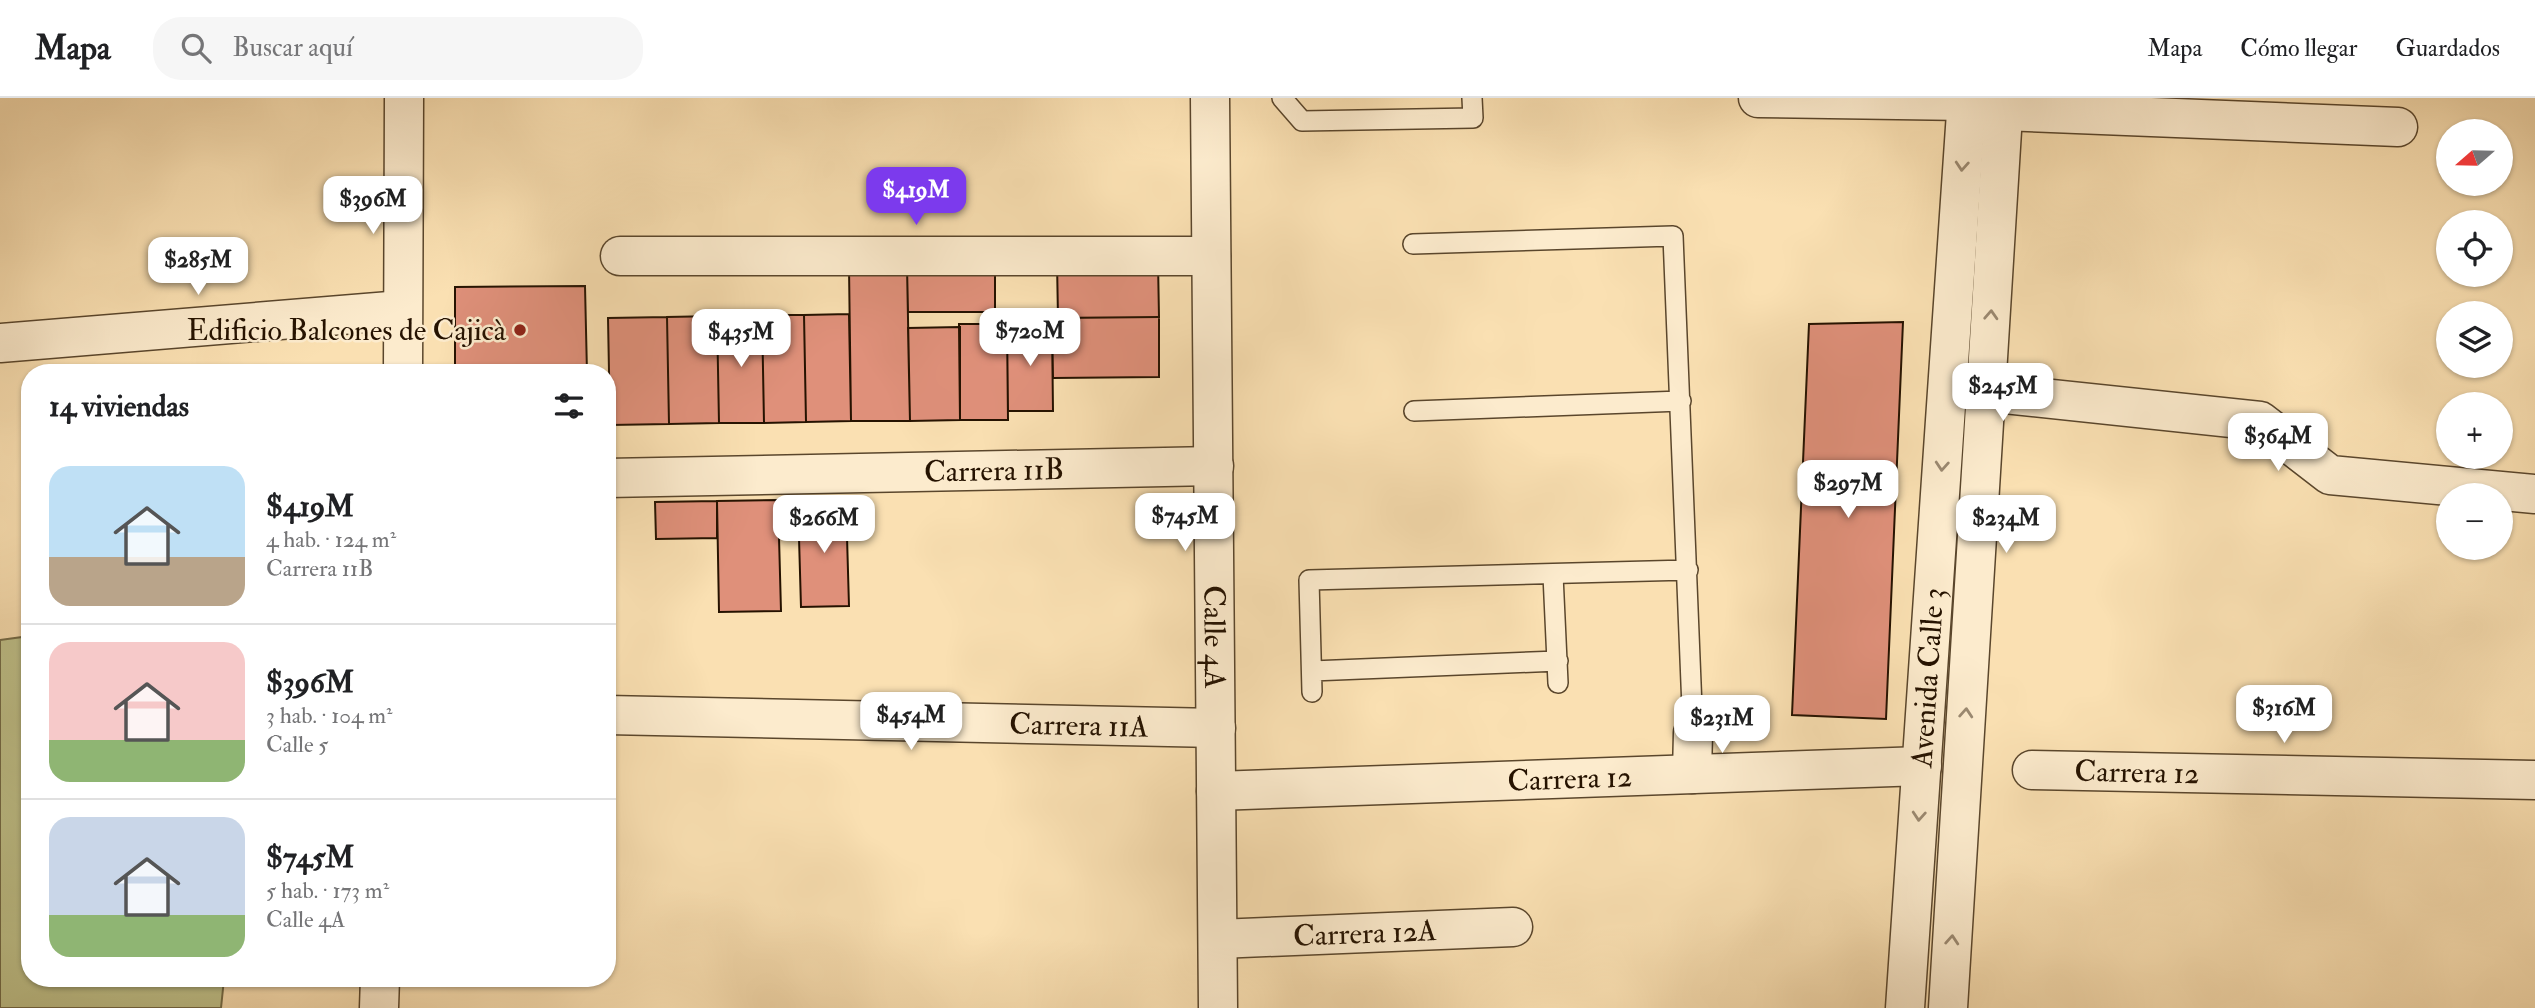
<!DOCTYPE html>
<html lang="es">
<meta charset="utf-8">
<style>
body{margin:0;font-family:"IM FELL Double Pica",serif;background:#f6f6f6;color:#202124;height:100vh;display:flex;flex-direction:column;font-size:26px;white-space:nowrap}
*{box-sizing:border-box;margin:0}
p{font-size:23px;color:#757577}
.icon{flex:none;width:38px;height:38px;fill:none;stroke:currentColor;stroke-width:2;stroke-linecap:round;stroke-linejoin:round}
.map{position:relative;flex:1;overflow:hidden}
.details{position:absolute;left:21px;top:266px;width:595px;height:623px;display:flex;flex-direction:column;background:#fff;border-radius:28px;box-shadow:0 2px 5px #0004}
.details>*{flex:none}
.needle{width:46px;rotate:250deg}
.buttons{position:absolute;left:2436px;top:21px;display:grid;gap:14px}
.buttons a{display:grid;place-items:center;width:77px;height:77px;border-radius:50%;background:#fff;box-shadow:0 2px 5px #0004;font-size:35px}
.price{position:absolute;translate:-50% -60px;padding:0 16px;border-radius:14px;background:#fff;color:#222;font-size:23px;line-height:46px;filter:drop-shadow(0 2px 4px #0008)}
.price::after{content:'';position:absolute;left:50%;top:42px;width:21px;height:16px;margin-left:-10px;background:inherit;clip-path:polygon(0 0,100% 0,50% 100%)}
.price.on{background:#7c3aed;color:#fff}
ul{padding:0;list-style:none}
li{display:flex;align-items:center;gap:21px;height:175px;padding:0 28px}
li+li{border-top:2px solid #e0e0e0}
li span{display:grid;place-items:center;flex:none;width:196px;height:140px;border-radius:21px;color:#555}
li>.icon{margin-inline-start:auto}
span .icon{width:84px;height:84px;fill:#fffc;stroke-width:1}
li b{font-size:30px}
h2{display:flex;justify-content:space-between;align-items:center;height:84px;padding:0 28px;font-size:30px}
header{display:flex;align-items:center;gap:42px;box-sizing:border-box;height:98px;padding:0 35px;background:#fff;border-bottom:2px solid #e0e0e0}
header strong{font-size:33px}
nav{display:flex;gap:38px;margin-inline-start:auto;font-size:24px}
.search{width:490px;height:63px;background:#f6f6f6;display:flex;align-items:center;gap:18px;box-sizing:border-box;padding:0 24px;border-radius:28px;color:#757577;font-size:26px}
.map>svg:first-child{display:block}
.green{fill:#bfc28b;stroke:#726a46;stroke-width:2}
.building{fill:#df907a;stroke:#251200;stroke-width:2}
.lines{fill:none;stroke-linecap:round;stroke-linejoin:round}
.service-casing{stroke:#5a462c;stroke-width:22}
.minor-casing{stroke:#5a462c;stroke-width:41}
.service{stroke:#fcebcd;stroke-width:19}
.minor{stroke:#fcebcd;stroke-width:38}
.oneway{stroke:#9b8971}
.poi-dot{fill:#8f2418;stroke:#fcebcd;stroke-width:2.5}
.labels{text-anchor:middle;stroke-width:5;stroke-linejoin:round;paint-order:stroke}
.poi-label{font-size:30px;fill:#251200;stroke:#fcebcd;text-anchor:end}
.street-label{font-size:30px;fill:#251200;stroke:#fcebcd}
</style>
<header>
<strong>Mapa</strong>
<div class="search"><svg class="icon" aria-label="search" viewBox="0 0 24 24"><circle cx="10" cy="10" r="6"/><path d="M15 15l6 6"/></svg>Buscar aquí</div>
<nav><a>Mapa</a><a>Cómo llegar</a><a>Guardados</a></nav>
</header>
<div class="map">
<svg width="2535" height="910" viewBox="0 0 2535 910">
<rect width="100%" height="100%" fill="#fae0b2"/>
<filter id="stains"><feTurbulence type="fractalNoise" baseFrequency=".00286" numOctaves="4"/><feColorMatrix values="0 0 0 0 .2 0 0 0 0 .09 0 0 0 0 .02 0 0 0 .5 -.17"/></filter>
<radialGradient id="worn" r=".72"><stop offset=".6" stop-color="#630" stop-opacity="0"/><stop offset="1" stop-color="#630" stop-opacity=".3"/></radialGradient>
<!-- green -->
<path class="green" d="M 30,538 L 30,880 L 229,880 L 224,881 L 221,910 L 0,910 L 0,542 Z"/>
<!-- building -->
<path class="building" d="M 1057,164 L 1158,164 L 1159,219 L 1058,220 Z
M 995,168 L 995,214 L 908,214 L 907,169 Z
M 849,169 L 907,169 L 910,323 L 851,323 Z
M 585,188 L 587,275 L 455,275 L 455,189 Z
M 849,216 L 851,323 L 806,324 L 804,217 Z
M 762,217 L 764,325 L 719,325 L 717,218 Z
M 762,217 L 804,217 L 806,324 L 764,325 Z
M 717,218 L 719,325 L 669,326 L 667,219 Z
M 667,219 L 669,326 L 610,327 L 608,220 Z
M 1159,219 L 1159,279 L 1053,280 L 1052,220 Z
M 1903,224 L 1886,621 L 1792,617 L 1809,226 Z
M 959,226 L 1007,226 L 1008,322 L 960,322 Z
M 1007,228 L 1052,228 L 1053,313 L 1008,313 Z
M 960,229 L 960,322 L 910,323 L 908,230 Z
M 778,402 L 781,513 L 719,514 L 717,403 Z
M 717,403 L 717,440 L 656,441 L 655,404 Z
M 846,404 L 849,508 L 801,509 L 798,405 Z"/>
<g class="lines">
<!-- service casing -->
<g class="service-casing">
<path id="service" d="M 1282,0 L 1302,23 L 1473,20 L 1472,0
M 1413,146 L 1673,138 L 1693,635
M 1414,313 L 1681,303
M 1553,477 L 1558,585
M 1312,573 L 1558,563
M 1312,594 L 1309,482 L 1688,472"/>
</g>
<!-- minor casing -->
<g class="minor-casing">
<g id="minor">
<path id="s1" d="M 1210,0 L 1218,910"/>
<path d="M 1758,0 L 1966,3"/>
<path d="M 2003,13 L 2398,29"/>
<path d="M 620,158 L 1211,158"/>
<path d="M 0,245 L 402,212"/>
<path d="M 403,275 L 404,0"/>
<path d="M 1986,294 L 2260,323 L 2330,377 L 2535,396"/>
<path id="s2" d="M 607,380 L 1214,368"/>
<path id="s3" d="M 607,617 L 1216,630"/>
<path id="s4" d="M 2032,672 L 2535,682"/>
<path d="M 1692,676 L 1693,635"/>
<path id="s5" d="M 1216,693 L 1922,668"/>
<path id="s6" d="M 1218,841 L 1513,829"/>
<path d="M 379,910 L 380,880"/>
<path id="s7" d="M 1905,910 L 1967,0"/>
<path d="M 1948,910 L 2004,0"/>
</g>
</g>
<!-- service -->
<use href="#service" class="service"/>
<!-- minor -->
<use href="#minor" class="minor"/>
</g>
<!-- one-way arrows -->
<defs><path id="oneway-chevron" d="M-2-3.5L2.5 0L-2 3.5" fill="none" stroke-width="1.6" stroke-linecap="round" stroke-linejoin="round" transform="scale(1.75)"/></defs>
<g class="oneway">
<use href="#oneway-chevron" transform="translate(1962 68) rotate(94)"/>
<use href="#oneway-chevron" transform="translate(1991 217) rotate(-87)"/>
<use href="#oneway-chevron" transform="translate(1942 368) rotate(94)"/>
<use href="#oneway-chevron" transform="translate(1966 615) rotate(-86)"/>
<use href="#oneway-chevron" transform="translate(1919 718) rotate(94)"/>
<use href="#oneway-chevron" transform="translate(1952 842) rotate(-86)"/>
</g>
<!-- markers -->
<circle class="poi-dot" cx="520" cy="232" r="7"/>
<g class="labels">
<!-- poi labels -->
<g class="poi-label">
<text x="506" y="242">Edificio Balcones de Cajicà</text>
</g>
<!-- street labels -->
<g class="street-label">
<text dy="10" stroke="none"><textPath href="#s2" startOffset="387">Carrera 11B</textPath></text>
<text dy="10" stroke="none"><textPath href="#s1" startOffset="539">Calle 4A</textPath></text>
<text dy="10" stroke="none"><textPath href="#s7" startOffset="331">Avenida Calle 3</textPath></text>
<text dy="10" stroke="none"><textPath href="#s3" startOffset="472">Carrera 11A</textPath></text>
<text dy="10" stroke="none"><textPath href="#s4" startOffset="105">Carrera 12</textPath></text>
<text dy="10" stroke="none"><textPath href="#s5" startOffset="354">Carrera 12</textPath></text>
<text dy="10" stroke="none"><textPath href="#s6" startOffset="147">Carrera 12A</textPath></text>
</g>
</g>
<rect width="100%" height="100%" filter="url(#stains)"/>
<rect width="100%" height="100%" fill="url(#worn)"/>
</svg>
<div class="buttons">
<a><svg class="needle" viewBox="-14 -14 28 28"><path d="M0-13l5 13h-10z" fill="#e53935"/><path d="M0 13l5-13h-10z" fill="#757577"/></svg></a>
<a><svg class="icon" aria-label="locate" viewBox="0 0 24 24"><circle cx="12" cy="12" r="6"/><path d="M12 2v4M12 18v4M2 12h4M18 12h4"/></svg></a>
<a><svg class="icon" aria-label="layers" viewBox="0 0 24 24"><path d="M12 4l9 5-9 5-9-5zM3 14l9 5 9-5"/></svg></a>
<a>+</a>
<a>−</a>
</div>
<b class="price on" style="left:916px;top:129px">$419M</b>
<b class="price" style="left:373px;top:138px">$396M</b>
<b class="price" style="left:198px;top:199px">$285M</b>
<b class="price" style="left:1030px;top:270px">$720M</b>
<b class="price" style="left:741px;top:271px">$435M</b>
<b class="price" style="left:2003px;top:325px">$245M</b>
<b class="price" style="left:2278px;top:375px">$364M</b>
<b class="price" style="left:1848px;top:422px">$297M</b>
<b class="price" style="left:1185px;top:455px">$745M</b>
<b class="price" style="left:824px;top:457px">$266M</b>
<b class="price" style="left:2006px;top:457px">$234M</b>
<b class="price" style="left:2284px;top:647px">$316M</b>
<b class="price" style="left:911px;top:654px">$454M</b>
<b class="price" style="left:1722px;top:657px">$231M</b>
<section class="details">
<h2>14 viviendas<svg class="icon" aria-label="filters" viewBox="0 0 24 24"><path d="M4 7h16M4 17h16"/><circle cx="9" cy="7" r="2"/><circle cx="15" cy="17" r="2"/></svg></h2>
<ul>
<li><span style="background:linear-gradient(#bfe0f5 65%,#b9a48a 0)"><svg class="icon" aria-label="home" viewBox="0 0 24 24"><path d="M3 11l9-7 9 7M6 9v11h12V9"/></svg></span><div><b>$419M</b><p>4 hab. · 124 m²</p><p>Carrera 11B</p></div></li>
<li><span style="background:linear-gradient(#f6c9c9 70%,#8fb573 0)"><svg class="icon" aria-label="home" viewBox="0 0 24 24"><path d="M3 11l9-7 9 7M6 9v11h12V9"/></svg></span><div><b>$396M</b><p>3 hab. · 104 m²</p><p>Calle 5</p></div></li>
<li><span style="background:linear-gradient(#c9d6e8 70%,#8fb573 0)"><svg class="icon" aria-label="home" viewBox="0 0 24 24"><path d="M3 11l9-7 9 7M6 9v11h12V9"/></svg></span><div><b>$745M</b><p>5 hab. · 173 m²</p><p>Calle 4A</p></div></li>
</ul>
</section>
</div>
